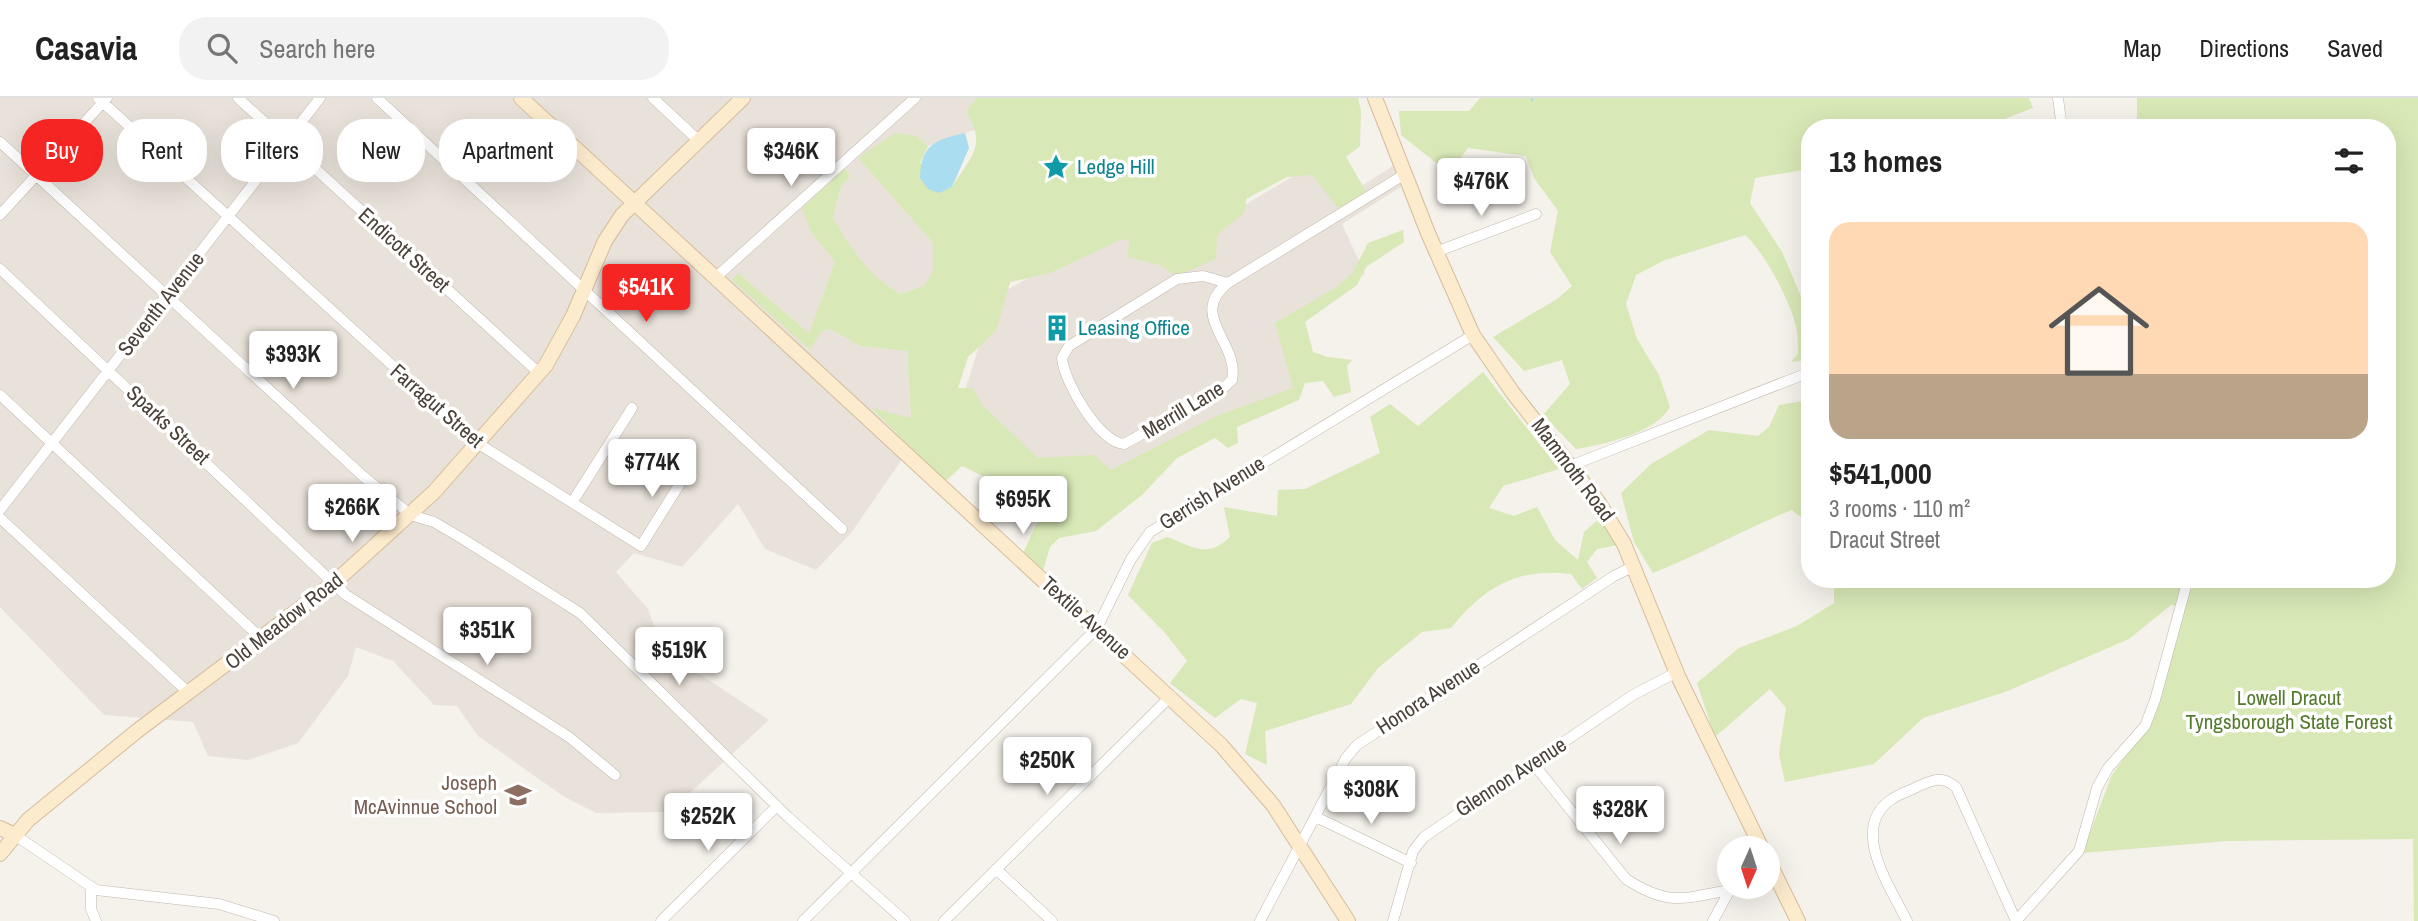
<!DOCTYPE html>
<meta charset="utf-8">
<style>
body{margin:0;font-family:"Archivo Narrow",sans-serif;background:#f2f2f2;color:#222;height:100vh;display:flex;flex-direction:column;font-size:26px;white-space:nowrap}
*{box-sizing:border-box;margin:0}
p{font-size:23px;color:#767676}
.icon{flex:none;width:38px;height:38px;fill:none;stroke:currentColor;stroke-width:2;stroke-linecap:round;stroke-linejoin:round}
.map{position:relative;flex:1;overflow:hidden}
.panel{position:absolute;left:1801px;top:21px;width:595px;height:469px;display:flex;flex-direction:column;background:#fff;border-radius:28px;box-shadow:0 7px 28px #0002}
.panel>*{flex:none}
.guide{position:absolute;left:21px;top:21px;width:665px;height:63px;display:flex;gap:14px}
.needle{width:46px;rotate:183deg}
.controls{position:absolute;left:1717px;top:738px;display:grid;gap:14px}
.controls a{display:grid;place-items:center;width:63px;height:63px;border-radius:50%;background:#fff;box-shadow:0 7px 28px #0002;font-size:35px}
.price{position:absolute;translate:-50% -60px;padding:0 16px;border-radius:7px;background:#fff;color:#222;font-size:23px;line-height:46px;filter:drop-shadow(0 2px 4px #0008)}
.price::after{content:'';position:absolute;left:50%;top:42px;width:21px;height:16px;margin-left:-10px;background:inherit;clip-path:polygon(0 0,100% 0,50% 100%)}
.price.active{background:#f52523;color:#fff}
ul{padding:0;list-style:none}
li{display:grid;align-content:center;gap:14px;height:371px;padding:0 28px}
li+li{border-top:2px solid #e0e0e0}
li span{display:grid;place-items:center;height:217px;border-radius:21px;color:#555}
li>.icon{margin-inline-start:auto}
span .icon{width:126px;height:126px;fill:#fffc;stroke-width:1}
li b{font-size:30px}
h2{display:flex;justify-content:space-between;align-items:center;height:84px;padding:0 28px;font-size:30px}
.tag{padding:0 24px;border-radius:28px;background:#fff;box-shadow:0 7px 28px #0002;font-size:24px;line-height:63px}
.tag.active{background:#f52523;color:#fff}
header{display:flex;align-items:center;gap:42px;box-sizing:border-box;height:98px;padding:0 35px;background:#fff;border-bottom:2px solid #e0e0e0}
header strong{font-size:33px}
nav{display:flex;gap:38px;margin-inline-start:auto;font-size:24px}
.search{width:490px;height:63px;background:#f2f2f2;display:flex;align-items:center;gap:18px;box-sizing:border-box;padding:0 24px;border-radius:28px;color:#767676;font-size:26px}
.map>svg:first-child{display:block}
.residential{fill:#e9e2da}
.green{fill:#d8e8b6}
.water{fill:#aaddf0}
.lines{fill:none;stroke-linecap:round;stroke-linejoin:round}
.stream{stroke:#aaddf0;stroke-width:2.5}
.street-casing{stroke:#c1b7ae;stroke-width:11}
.secondary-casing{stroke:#d4bd9c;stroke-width:16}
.street{stroke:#fff;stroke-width:10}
.secondary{stroke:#fdebcd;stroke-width:14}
.labels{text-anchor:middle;stroke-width:7;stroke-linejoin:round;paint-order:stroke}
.culture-label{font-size:21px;fill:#0d838f;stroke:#fff;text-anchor:start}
.street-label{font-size:21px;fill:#4a4139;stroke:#fff}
.park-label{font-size:21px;fill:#557b2c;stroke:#fff}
.education-label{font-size:21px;fill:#785e54;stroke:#fff;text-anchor:end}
</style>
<header>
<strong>Casavia</strong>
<div class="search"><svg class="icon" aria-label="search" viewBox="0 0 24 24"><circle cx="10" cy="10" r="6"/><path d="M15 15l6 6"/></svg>Search here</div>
<nav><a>Map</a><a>Directions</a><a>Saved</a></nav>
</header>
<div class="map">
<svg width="2418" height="823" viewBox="0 0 2418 823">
<rect width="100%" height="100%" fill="#f5f1eb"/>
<!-- residential -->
<path class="residential" d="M 0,0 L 976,0 L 966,14 L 977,31 L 928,48 L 917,38 L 858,60 L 933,145 L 933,173 L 924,188 L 900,196 L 881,185 L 853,155 L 833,120 L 841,89 L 850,78 L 845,70 L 811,134 L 835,164 L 809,235 L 738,175 L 809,252 L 822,233 L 830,231 L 860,248 L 907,253 L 911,321 L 872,311 L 910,350 L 851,435 L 816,472 L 765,451 L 738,406 L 682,469 L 634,455 L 616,474 L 648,511 L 662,551 L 769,622 L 669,714 L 596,715 L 563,698 L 478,638 L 457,608 L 434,607 L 393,563 L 356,549 L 348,578 L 298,645 L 248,662 L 208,658 L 193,624 L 104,617 L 0,509 Z
M 1312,67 L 1341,101 L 1393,68 L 1401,89 L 1342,126 L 1365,176 L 1277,229 L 1298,292 L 1111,387 L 1031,390 L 959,312 L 994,199 L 1140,117 L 1172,150 Z"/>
<!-- green -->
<path class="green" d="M 976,0 L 1358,0 L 1361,13 L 1360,48 L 1346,59 L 1367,95 L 1338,110 L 1312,77 L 1287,79 L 1246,101 L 1245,114 L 1217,137 L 1216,161 L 1177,178 L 1160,167 L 1127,159 L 1130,143 L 1122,141 L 1050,175 L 1010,184 L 996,233 L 968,259 L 958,290 L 973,290 L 982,307 L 1038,360 L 1094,357 L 1111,372 L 1219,317 L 1293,290 L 1275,225 L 1335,190 L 1352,176 L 1368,145 L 1403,132 L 1404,144 L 1366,169 L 1357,187 L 1305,224 L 1313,254 L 1328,259 L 1352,262 L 1347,268 L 1351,294 L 1334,299 L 1323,283 L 1305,285 L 1299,302 L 1237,329 L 1238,345 L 1228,350 L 1215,340 L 1177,360 L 1142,397 L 1096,433 L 1059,440 L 1050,449 L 1043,473 L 1022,458 L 1042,413 L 1019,397 L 1007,405 L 997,385 L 962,368 L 945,384 L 871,310 L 911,320 L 907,253 L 860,248 L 830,231 L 822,233 L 810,252 L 732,182 L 738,175 L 809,235 L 835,164 L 811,134 L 802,110 L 845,70 L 850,78 L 841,89 L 833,120 C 851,151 868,177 900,196 L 924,188 L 933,173 L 933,145 L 858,60 L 895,35 L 917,38 L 928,48 L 920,65 L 952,89 C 970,60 988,47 966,14 Z
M 1480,0 L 2029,0 L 2033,10 L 1999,23 L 2002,30 L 1810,30 L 1809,71 L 1755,80 L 1750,105 L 1782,154 L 1809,217 L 1809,262 L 1791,264 L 1798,256 C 1798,247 1798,237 1796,228 C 1790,203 1764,153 1745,137 L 1665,162 L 1636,177 L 1626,206 L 1637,241 L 1659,277 L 1670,309 C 1657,334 1604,347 1576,351 L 1543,317 L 1570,286 L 1562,262 L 1524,273 L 1493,239 L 1557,201 L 1572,188 L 1550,154 L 1558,113 L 1534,80 L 1526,58 L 1468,50 L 1449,75 L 1401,37 L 1399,13 L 1469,13 Z
M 2137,0 L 2418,0 L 2418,823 L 2414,823 L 2413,741 L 2227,743 L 2082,755 L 2112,677 L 2146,629 L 2184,510 L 2171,507 L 2129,541 L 2005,594 L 1923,620 L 1874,666 L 1785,684 L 1779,656 L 1786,610 L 1770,591 L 1715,639 L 1697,585 L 1739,550 L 1797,528 L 1834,505 L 1834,481 L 2184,481 L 2193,489 L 2196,481 L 2387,481 L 2387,30 L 2137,30 Z
M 1483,274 L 1559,371 L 1503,388 L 1489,410 L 1514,418 L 1537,409 L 1555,442 L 1578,462 L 1584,434 L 1599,421 L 1618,447 L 1597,451 L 1587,464 L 1597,480 L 1582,491 L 1571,476 C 1517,469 1484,489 1451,530 L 1422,534 L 1378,570 L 1351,606 L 1265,633 L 1267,667 L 1245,656 L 1257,605 L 1241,601 L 1215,620 L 1170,585 L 1187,563 L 1166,536 L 1128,497 L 1152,445 L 1167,439 C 1195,449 1206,461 1230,439 L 1224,409 L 1277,418 L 1278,392 L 1305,391 L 1380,355 L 1370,319 L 1390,306 L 1418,328 Z
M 1809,302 L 1809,426 L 1792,412 C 1744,431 1701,456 1653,475 L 1634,444 L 1621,395 L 1651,366 L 1709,332 L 1758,338 L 1769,329 L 1779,307 Z"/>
<!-- water -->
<path class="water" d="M 965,35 L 969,50 L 952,89 L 939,95 L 928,91 L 920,80 C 921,46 935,42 965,35 Z"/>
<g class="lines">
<!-- stream -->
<path class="stream" d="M 1532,0 L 1532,2"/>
<!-- street casing -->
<g class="street-casing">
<path id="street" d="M 98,0 L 479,346 L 641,448 L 689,371
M 238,0 L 539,275
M 377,0 L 842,431
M 653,0 L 698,42
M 2058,0 L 2062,30
M 0,44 L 364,379 L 411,417 L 434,424 L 463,441 L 580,515 L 788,719 L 905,823
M 0,117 L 107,0
M 1436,154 L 1536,116
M 0,171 L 346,497 L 569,639 L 615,677
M 715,180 L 915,0
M 1228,185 C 1187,217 1240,245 1232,282 L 1219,294 L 1124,346 C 1099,344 1064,284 1062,260 L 1069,248 L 1177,181 L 1203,178 L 1228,185 L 1405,76
M 0,297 L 261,540
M 1570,368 L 1810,274
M 573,403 L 632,310
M 0,412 L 320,0
M 0,420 L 189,595
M 1532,664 L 1626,781 C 1668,808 1682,801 1729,792
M 1316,719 L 1411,765
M 15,737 L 96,792 L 219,806 L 274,823
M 996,771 L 1052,823
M 91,789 L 91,811 L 96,823
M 661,823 L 777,708
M 803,823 L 1097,530 L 1131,461 L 1150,434 L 1473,237
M 944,823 L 1171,598
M 1260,823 L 1346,660 L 1357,647 L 1614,478 L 1634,468
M 1393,823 L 1413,753 L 1424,739 L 1633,597 L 1677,574
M 1713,823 L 1731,790
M 1907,823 C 1891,790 1848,730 1892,701 C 1899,696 1909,693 1917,689 C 1933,682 1941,677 1956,689 L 2016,823
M 2016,823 L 2079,753 L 2097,690 L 2108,670 L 2145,628 L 2155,602 L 2188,481"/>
</g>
<!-- secondary casing -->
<g class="secondary-casing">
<path id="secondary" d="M 521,0 L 1221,647 L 1273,707 L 1348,823
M 1375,0 L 1428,135 L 1473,237 L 1513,295 L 1599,405 L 1624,446 L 1678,578 L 1762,751
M 0,730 L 15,737
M 0,756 L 28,722 L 137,633 L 335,484 L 434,394 L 546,267 L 573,218 L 605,143 L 622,117 L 743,0
M 1768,762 L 1798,823"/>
</g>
<!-- street -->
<use href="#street" class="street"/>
<!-- secondary -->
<use href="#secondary" class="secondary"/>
</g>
<!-- icons -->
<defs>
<g id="sight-bare" transform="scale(2.1)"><path d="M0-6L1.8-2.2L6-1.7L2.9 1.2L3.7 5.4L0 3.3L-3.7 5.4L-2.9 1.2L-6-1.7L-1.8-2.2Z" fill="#0f9aa8" stroke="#fff" stroke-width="2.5" paint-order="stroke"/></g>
<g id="building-bare" transform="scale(2.1)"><path d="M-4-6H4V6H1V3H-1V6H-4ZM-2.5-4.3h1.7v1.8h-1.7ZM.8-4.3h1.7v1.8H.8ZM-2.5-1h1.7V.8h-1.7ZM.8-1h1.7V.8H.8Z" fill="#0f9aa8" stroke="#fff" stroke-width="2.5" paint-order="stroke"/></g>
<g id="school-bare" transform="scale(2.1)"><path d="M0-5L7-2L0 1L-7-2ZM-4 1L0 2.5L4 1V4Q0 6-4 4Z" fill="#8d6e63" stroke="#fff" stroke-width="2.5" paint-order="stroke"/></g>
</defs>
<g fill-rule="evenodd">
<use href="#sight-bare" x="1056" y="69"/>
<use href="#building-bare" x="1057" y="230"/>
<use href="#school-bare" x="518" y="697"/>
</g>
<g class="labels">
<!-- culture labels -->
<g class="culture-label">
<text x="1077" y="76">Ledge Hill</text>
<text x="1078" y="237">Leasing Office</text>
</g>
<!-- street labels -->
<g class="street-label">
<text transform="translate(404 152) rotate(42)" y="7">Endicott Street</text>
<text transform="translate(161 206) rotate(-52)" y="7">Seventh Avenue</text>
<text transform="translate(437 308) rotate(41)" y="7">Farragut Street</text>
<text transform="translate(1183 312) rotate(-31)" y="7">Merrill Lane</text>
<text transform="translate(168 327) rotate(43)" y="7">Sparks Street</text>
<text transform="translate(1573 372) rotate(53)" y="7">Mammoth Road</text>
<text transform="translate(1212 395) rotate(-32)" y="7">Gerrish Avenue</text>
<text transform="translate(1086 520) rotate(42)" y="7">Textile Avenue</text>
<text transform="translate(284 523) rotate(-38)" y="7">Old Meadow Road</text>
<text transform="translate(1428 599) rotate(-33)" y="7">Honora Avenue</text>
<text transform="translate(1511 679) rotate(-33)" y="7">Glennon Avenue</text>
</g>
<!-- park labels -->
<g class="park-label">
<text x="2289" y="607">Lowell Dracut<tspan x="2289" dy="24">Tyngsborough State Forest</tspan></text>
</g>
<!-- education labels -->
<g class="education-label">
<text x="497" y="692">Joseph<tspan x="497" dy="24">McAvinnue School</tspan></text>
</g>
</g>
</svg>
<div class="controls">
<a><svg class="needle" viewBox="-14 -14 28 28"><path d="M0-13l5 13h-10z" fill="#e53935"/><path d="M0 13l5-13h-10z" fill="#767676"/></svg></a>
</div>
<b class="price" style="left:791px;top:90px">$346K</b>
<b class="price" style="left:1481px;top:120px">$476K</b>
<b class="price active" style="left:646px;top:226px">$541K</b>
<b class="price" style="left:293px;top:293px">$393K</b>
<b class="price" style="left:652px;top:401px">$774K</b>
<b class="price" style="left:1023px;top:438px">$695K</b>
<b class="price" style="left:352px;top:446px">$266K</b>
<b class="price" style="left:487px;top:569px">$351K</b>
<b class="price" style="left:679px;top:589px">$519K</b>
<b class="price" style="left:1047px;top:699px">$250K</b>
<b class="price" style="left:1371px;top:728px">$308K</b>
<b class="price" style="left:1620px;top:748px">$328K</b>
<b class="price" style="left:708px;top:755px">$252K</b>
<div class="guide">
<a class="tag active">Buy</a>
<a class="tag">Rent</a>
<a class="tag">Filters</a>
<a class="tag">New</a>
<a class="tag">Apartment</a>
</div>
<section class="panel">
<h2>13 homes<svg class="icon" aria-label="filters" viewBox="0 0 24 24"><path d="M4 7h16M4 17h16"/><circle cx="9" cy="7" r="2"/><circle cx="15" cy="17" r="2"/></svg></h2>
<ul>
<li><span style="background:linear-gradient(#ffd9b3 70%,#b9a48a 0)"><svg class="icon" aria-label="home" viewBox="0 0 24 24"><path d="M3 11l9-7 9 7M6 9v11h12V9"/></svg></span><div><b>$541,000</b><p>3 rooms · 110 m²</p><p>Dracut Street</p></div></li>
</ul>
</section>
</div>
